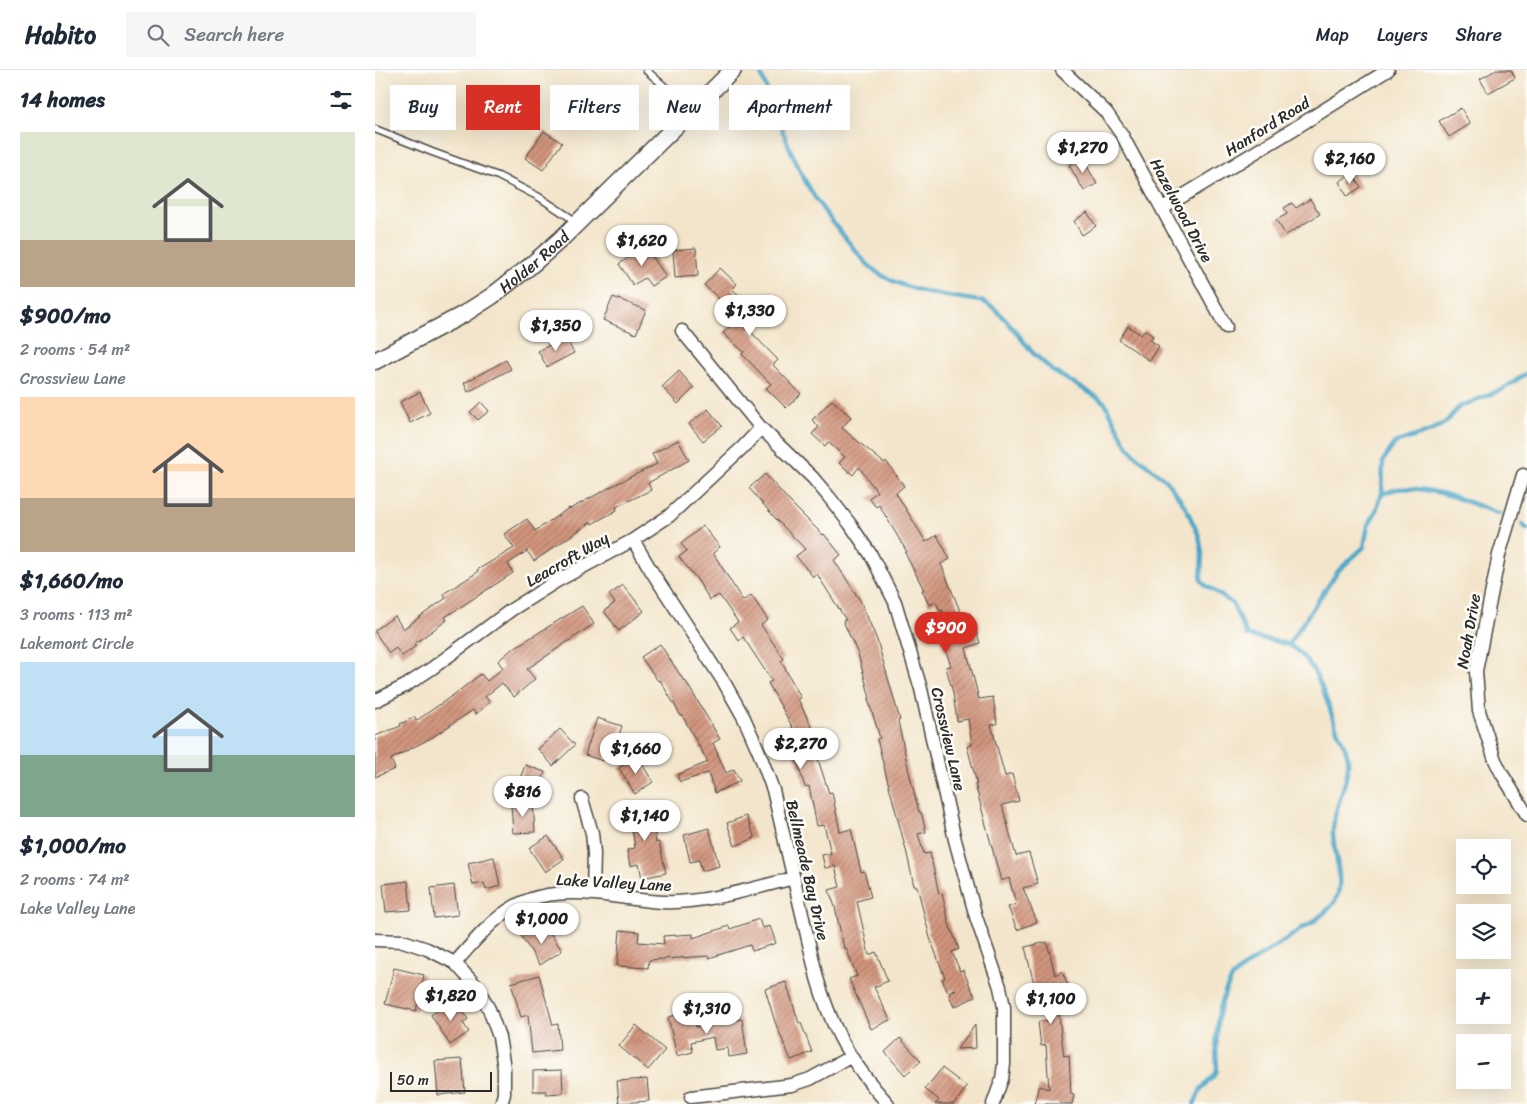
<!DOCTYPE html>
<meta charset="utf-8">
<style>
body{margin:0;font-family:Sriracha,sans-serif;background:#f6f6f7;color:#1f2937;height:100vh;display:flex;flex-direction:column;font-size:19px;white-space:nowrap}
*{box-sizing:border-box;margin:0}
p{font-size:16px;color:#747a83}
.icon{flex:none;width:28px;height:28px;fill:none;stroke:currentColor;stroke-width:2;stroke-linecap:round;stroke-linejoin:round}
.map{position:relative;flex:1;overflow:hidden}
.panel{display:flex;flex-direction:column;background:#fff;width:375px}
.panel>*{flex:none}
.hud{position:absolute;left:15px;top:15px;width:475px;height:45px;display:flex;gap:10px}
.buttons{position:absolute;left:1081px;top:769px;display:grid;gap:10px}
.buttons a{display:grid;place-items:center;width:55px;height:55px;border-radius:0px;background:#fff;box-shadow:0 5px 20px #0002;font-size:25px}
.scale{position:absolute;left:15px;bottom:12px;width:102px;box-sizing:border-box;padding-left:5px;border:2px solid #2b2b2b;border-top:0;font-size:14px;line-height:18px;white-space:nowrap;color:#2b2b2b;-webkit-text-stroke:4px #fdfcf7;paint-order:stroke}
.price{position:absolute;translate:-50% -42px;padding:0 11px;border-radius:18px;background:#fff;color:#222;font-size:16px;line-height:32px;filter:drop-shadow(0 1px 2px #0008)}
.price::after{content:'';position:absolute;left:50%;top:30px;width:15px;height:11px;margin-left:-8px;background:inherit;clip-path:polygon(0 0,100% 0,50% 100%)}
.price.selected{background:#d93025;color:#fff}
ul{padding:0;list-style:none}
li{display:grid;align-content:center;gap:10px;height:265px;padding:0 20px}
li span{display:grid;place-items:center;height:155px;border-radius:0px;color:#555}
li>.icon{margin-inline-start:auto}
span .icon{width:90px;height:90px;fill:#fffc;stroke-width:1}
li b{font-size:21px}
h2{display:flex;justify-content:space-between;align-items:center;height:60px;padding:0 20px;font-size:21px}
.chip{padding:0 18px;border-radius:0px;background:#fff;box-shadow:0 5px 20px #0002;font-size:18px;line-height:45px}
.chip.selected{background:#d93025;color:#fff}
header{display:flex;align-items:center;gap:30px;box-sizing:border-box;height:70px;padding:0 25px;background:#fff;border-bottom:1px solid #e0e1e3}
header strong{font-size:24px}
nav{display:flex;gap:28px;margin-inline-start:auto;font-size:18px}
.search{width:350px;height:45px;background:#f6f6f7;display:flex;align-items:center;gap:12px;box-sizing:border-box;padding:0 18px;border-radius:0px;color:#747a83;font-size:19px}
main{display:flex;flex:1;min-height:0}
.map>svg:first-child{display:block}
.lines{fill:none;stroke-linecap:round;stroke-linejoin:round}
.stream{stroke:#49a6c8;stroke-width:4.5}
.building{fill:url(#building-hatch)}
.service-casing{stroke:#494743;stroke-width:9}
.minor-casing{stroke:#494743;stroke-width:15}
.tertiary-casing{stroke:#494743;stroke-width:19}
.service{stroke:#fff;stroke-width:6}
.minor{stroke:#fff;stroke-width:12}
.tertiary{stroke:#fff;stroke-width:16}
.labels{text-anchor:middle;stroke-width:5;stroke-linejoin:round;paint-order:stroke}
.street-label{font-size:16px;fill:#2b2b2b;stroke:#fdfcf7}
</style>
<header>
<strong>Habito</strong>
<div class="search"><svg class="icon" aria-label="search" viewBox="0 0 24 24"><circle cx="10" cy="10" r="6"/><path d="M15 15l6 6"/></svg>Search here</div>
<nav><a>Map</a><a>Layers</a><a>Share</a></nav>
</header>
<main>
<section class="panel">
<h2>14 homes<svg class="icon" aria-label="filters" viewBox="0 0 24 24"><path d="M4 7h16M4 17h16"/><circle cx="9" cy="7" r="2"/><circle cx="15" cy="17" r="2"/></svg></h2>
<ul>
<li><span style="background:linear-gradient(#dfe7d0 70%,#b9a48a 0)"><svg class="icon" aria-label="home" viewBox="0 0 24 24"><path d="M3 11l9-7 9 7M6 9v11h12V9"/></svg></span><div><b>$900/mo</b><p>2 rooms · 54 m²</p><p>Crossview Lane</p></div></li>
<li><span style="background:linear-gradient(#ffd9b3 65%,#b9a48a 0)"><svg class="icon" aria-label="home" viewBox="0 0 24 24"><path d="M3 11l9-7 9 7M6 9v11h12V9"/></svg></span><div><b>$1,660/mo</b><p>3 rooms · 113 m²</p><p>Lakemont Circle</p></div></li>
<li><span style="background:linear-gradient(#bfe0f5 60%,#7fa58c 0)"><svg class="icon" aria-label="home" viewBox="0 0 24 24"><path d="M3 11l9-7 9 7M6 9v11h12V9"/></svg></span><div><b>$1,000/mo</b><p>2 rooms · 74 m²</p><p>Lake Valley Lane</p></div></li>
</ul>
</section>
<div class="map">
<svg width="1152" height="1034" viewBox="0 0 1152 1034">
<defs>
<pattern id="building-hatch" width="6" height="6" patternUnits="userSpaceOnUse" patternTransform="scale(1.25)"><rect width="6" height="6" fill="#d2957d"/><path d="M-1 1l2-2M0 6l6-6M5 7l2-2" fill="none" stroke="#ab7a67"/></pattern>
</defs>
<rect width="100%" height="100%" fill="#fdfcf7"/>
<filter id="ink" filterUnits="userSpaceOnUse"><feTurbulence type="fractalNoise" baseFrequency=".02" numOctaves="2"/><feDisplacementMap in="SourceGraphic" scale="10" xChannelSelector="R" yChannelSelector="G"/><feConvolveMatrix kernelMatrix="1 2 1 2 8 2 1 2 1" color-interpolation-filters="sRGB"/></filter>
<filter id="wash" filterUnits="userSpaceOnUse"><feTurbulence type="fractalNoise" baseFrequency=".0096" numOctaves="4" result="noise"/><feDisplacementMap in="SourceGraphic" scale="20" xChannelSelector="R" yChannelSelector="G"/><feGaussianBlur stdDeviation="1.12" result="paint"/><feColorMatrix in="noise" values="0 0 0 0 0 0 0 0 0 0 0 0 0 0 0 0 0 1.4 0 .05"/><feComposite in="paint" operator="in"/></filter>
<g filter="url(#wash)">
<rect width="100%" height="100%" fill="#f3e5cb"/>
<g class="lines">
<!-- stream -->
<path class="stream" d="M 385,2 C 401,41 414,84 436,121 C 446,139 459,154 472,170 C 483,184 494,199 510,207 C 538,223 577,226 609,232 L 619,238 L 632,251 L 658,283 L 678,301 L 722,327 L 730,333 L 751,374 L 760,385 L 792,411 L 810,436 L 824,466 L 827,482 L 826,510 L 829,514 L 857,533 L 872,565 C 885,571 907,569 919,578 C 944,597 951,630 961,657 C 966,670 975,683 973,697 C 971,718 959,738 958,760 C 957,780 971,812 960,831 C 956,839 945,846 938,852 C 933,856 927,857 922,862 L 869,897 L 857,908 L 850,922 L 844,942 L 841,976 L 842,1001 L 839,1006 L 826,1019 L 819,1034
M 1007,424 C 1012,423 1017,420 1022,419 C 1057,415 1092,432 1125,444
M 1147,454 L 1152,459
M 913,575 L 963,501 L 989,477 L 993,455 L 1000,443 L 1007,424 L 1008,391 L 1020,373 L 1056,361 L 1071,352 L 1084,337 L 1128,319 L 1152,303"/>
</g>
<g id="blocks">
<!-- building -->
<path class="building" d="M 1121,0 L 1136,0 L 1140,8 L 1113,23 L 1105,9 Z
M 1086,38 L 1095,54 L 1074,67 L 1064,51 Z
M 169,61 L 187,73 L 168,100 L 150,88 Z
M 707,87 L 722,114 L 709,121 L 694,95 Z
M 977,103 L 986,117 L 972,126 L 964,112 Z
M 935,129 L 945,144 L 911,165 L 901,150 L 912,144 L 909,138 L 917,133 L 921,138 Z
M 712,142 L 721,156 L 707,165 L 699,151 Z
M 268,172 L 291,207 L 276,216 L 270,208 L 258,215 L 244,194 L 260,183 L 258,179 Z
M 321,178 L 323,206 L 300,208 L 298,180 Z
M 345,198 L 362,214 L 357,219 L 387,246 L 374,260 L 403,290 L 398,295 L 426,324 L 411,338 L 391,318 L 396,314 L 367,284 L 369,282 L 348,263 L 356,255 L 349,249 L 357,240 L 329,215 Z
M 238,227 L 271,240 L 261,264 L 228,250 Z
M 753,256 L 766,265 L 770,260 L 778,266 L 775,270 L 784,276 L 775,291 L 744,270 Z
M 190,267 L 199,283 L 172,297 L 163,281 Z
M 131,290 L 136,299 L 93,322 L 89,313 Z
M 304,301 L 319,318 L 303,334 L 287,317 Z
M 45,322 L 55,343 L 35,353 L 25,332 Z
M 457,330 L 476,347 L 467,358 L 509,393 L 511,391 L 529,416 L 521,423 L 551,472 L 562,465 L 575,489 L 566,494 L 587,546 L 595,543 L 605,573 L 591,578 L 604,629 L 618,627 L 622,654 L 616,655 L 630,706 L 637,704 L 644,731 L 627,735 L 641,786 L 654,783 L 663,814 L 648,818 L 662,852 L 642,860 L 633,837 L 641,834 L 634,808 L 626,811 L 600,714 L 602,714 L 592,676 L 597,675 L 593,649 L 582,651 L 578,623 L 571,597 L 576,596 L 567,570 L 576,567 L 567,540 L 565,541 L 561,532 L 554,535 L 547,520 L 549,520 L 530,483 L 532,482 L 504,435 L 501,437 L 494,428 L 502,422 L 484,397 L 478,405 L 464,393 L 470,387 L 453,372 L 450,376 L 437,364 L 444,357 L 437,350 Z
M 106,332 L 114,341 L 103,350 L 95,342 Z
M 333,339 L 347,356 L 328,371 L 314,354 Z
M 303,370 L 314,390 L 273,413 L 276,420 L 241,437 L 242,440 L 217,454 L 216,452 L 159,491 L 152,481 L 133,494 L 138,503 L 70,547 L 72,550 L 39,574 L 41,576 L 27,586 L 21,578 L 14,583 L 0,562 L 0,560 L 20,546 L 28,559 L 71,528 L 68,524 L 103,502 L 102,500 L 139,478 L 129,464 L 152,449 L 160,461 L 194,438 L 195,439 L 241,414 L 282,394 L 277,384 Z
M 390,404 L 417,434 L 448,465 L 449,464 L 466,485 L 459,490 L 486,532 L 502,570 L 525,650 L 523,651 L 534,702 L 544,742 L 546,742 L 551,762 L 543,764 L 549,784 L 555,783 L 564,824 L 567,823 L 574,854 L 584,879 L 577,882 L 585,901 L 588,900 L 600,927 L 579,937 L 574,925 L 581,919 L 573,922 L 567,909 L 570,908 L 555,868 L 542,816 L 539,816 L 532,784 L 509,697 L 502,669 L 505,668 L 493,629 L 495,628 L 483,584 L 468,551 L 471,550 L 442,504 L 438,507 L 421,486 L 430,479 L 401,449 L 374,418 Z
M 328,456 L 345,477 L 338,483 L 368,531 L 376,525 L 393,550 L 386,555 L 409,589 L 406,591 L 426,628 L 423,629 L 441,666 L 436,668 L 454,723 L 457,722 L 465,762 L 476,759 L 486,802 L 489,801 L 496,827 L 482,831 L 494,885 L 501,882 L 513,911 L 499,917 L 515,950 L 496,959 L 474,909 L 482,906 L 471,878 L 469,878 L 460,837 L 454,820 L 465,817 L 460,796 L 450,798 L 447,785 L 456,783 L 449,755 L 442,756 L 434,716 L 430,717 L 418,680 L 409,662 L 418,658 L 393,613 L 397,611 L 368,567 L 364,571 L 355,558 L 363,552 L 344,525 L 335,530 L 321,508 L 304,487 L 312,481 L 306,474 Z
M 248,515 L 269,541 L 244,561 L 229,541 L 240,533 L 234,525 Z
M 207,536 L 219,554 L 152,599 L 160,609 L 139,627 L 127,613 L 110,627 L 115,632 L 101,644 L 98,640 L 56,668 L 16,689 L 20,699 L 0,707 L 0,666 L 26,656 L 25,654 L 40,647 L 41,651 L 81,623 L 106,604 L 112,611 L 128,598 L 123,591 L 137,579 Z
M 285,574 L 309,611 L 310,610 L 345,669 L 338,673 L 351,703 L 359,699 L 365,711 L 340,723 L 333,703 L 305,712 L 302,705 L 333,692 L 307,645 L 306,646 L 285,610 L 283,611 L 266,587 Z
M 222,648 L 247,656 L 237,686 L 232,678 L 228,691 L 210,685 Z
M 185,659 L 200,675 L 178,696 L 163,679 Z
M 263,687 L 278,712 L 260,724 L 244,698 Z
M 150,695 L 170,702 L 162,724 L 142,717 Z
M 158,733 L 160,762 L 138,763 L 136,734 Z
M 276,733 L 281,773 L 284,772 L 291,803 L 267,808 L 264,794 L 255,796 L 252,780 L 260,778 L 254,736 Z
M 371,746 L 380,768 L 360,776 L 352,753 Z
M 334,758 L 344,796 L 327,801 L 324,790 L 315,792 L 309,765 Z
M 173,766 L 189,789 L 170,802 L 154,778 Z
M 119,787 L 125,816 L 111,820 L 109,813 L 98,815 L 93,793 Z
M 33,811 L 36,840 L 11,842 L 8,814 Z
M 79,815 L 83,845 L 59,848 L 56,818 Z
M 384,849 L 387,858 L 395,856 L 401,873 L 377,881 L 375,875 L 334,888 L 333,886 L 274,890 L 273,898 L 242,896 L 245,860 L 264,862 L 263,872 L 289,874 L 288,866 L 318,864 L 318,868 L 354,856 L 355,859 Z
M 161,857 L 166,863 L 173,859 L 187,881 L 165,895 L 146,866 Z
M 672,872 L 680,905 L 687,901 L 697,925 L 682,932 L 689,986 L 694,985 L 696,1024 L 699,1025 L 697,1034 L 659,1034 L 664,1016 L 674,1019 L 671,975 L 666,976 L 663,952 L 677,950 L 666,926 L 661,928 L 655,915 L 659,914 L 650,877 Z
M 19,898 L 49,905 L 41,941 L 10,934 Z
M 164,905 L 178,955 L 183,954 L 185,980 L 157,983 L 153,945 L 146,947 L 136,913 Z
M 411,912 L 424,953 L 426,953 L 437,982 L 416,990 L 400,952 L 390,919 Z
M 80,929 L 93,949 L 88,953 L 94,962 L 75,975 L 56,945 Z
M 318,941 L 321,957 L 367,949 L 372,984 L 354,987 L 353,978 L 340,980 L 338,967 L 316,972 L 318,982 L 302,986 L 293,947 Z
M 261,955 L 290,980 L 273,1000 L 244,976 Z
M 600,955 L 601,978 L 582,979 Z
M 525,968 L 546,991 L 530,1005 L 510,982 Z
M 87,989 L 90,1022 L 63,1025 L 60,991 Z
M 567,998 L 592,1017 L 579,1034 L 560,1034 L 564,1030 L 550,1019 Z
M 187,1000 L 188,1023 L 171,1024 L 171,1021 L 158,1021 L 158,1001 Z
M 272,1009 L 274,1031 L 244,1033 L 242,1011 Z"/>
</g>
</g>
<g filter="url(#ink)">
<use href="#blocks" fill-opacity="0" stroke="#494743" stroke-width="1"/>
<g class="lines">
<!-- service casing -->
<g class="service-casing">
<path id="service" d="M 271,0 L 316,40
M 0,59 L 57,82 L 123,106 L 164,127 L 202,152"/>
</g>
<!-- minor casing -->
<g class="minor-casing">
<path id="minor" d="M 687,0 L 731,42 L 747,65 L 851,257
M 788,138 L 917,60 L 1013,0
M 307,261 L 386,358 L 438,408 L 454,427 L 475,454 L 496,485 L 520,532 L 546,619 L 580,770 L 601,847 L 625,917 L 629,937 L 629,994 L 627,1009 L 618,1034
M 1148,405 L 1124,485 L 1101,601 L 1104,641 L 1120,690 L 1127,704 L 1152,745
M 258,470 L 277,502 L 350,614 L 369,648 L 384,682 L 398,720 L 442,908 C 458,962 476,993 513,1034
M 0,631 L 30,616 L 56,599 L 136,540 L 182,511 L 258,470 L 294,446 L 368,377 L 386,358
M 207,729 L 217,763 L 219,783 L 218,824
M 0,870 L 28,871 L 52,879 L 80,893 L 102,917 L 114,939 L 124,967 L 129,998 L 129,1024 L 126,1034
M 80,893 C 125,841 146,818 219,824 C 242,826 265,831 288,832 C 328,834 379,818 419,808
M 316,1027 L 417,1015 L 435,1009 L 475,987"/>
</g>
<!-- tertiary casing -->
<g class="tertiary-casing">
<g id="tertiary">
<path id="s1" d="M 0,291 L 89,244 L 117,226 L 154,197 L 185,170 L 358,0"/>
</g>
</g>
<!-- service -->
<use href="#service" class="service"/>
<!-- minor -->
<use href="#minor" class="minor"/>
<!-- tertiary -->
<use href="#tertiary" class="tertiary"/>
</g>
</g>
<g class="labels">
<!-- street labels -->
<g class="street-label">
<text transform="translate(892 56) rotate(-32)" y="6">Hanford Road</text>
<text transform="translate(807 140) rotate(62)" y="6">Hazelwood Drive</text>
<text dy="6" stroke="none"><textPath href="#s1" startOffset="188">Holder Road</textPath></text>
<text transform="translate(192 489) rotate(-30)" y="6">Leacroft Way</text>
<text transform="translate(1093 561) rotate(-80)" y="6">Noah Drive</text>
<text transform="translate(574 669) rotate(77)" y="6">Crossview Lane</text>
<text transform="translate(433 800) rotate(77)" y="6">Bellmeade Bay Drive</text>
<text transform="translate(239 812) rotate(3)" y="6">Lake Valley Lane</text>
</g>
</g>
</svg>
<div class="buttons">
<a><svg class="icon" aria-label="locate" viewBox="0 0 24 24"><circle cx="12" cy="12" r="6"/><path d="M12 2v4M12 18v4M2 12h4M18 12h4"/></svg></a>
<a><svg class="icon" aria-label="layers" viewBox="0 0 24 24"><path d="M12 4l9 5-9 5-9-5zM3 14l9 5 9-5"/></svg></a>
<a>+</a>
<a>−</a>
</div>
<div class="scale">50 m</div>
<b class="price" style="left:708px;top:104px">$1,270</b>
<b class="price" style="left:975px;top:115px">$2,160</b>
<b class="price" style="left:267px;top:197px">$1,620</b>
<b class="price" style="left:375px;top:267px">$1,330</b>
<b class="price" style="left:181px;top:282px">$1,350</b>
<b class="price selected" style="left:571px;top:584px">$900</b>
<b class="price" style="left:426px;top:700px">$2,270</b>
<b class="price" style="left:261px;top:705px">$1,660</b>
<b class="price" style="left:148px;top:748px">$816</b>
<b class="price" style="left:270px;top:772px">$1,140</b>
<b class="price" style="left:167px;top:875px">$1,000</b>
<b class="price" style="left:76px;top:952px">$1,820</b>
<b class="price" style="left:676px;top:955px">$1,100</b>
<b class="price" style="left:332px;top:965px">$1,310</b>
<div class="hud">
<a class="chip">Buy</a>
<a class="chip selected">Rent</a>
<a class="chip">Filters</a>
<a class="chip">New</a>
<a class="chip">Apartment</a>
</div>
</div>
</main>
